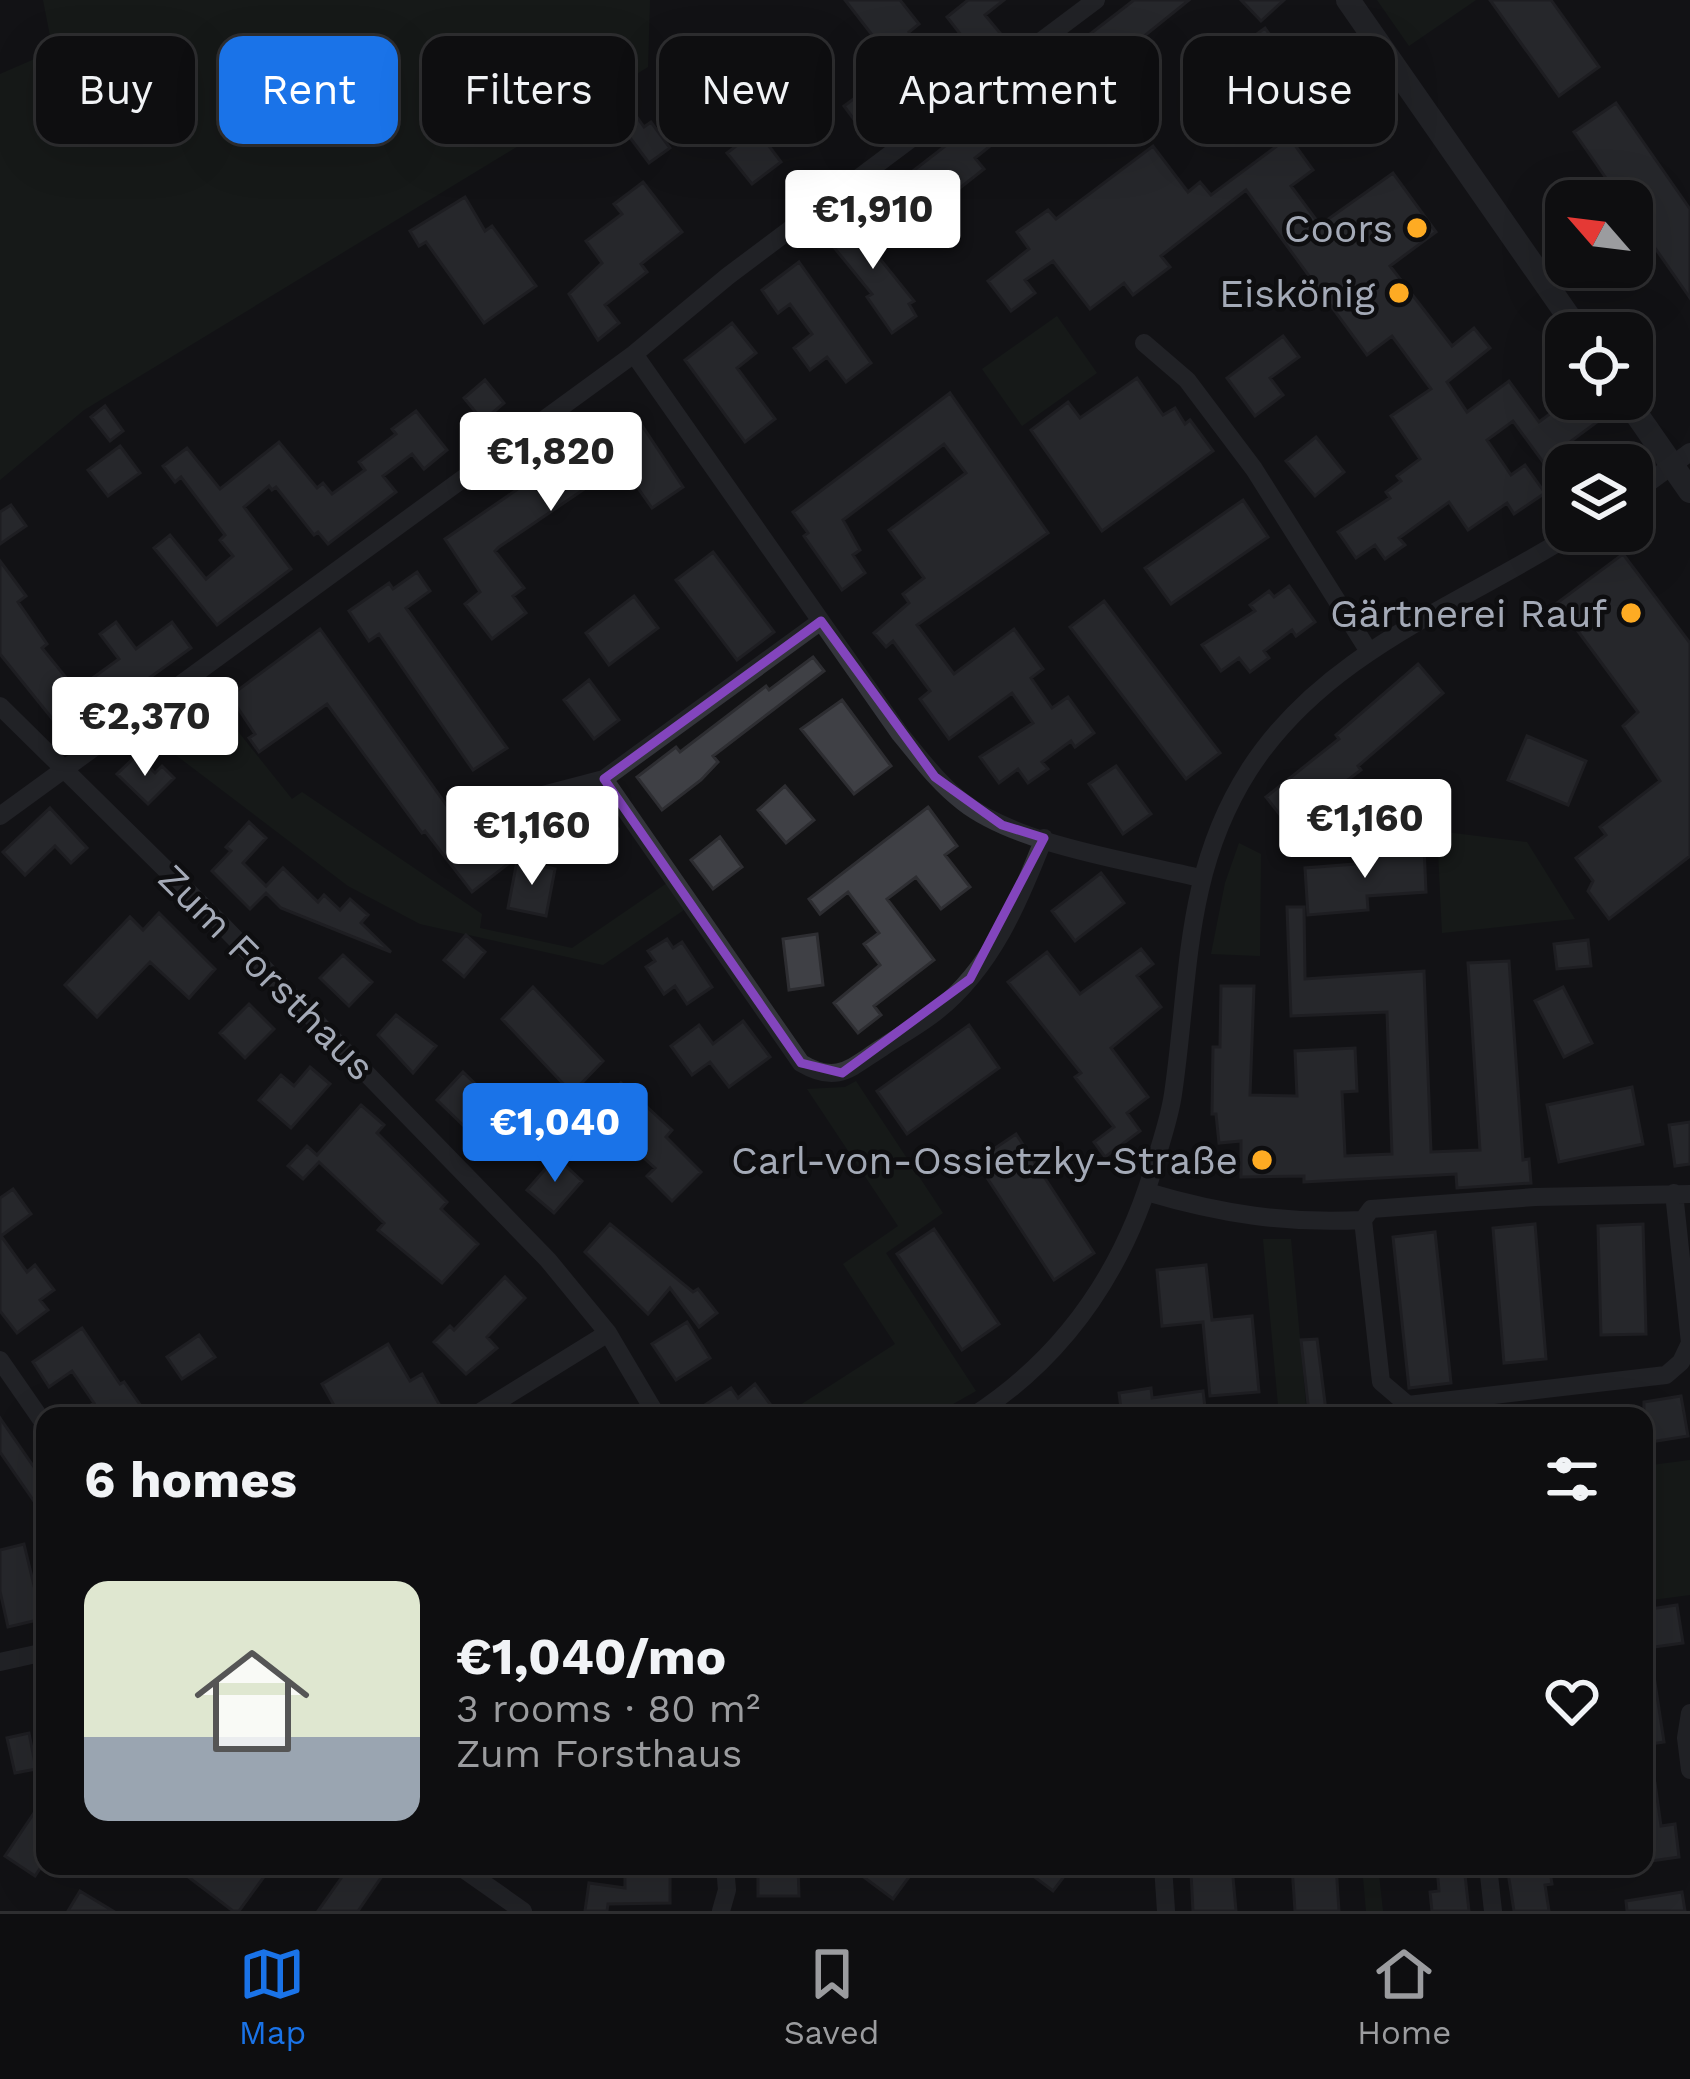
<!DOCTYPE html>
<meta charset="utf-8">
<style>
body{margin:0;font-family:"Work Sans",sans-serif;background:#171719;color:#f1f3f6;height:100vh;display:flex;flex-direction:column;font-size:45px;white-space:nowrap}
*{box-sizing:border-box;margin:0}
p{font-size:39px;color:#9b9c9f}
.icon{flex:none;width:66px;height:66px;fill:none;stroke:currentColor;stroke-width:2;stroke-linecap:round;stroke-linejoin:round}
.map{position:relative;flex:1;overflow:hidden}
.drawer{position:absolute;left:36px;top:1407px;width:1617px;height:468px;display:flex;flex-direction:column;background:#0e0e10;border-radius:24px;box-shadow:0 12px 48px #0002,0 0 0 3px #2e2e30}
.drawer>*{flex:none}
.guide{position:absolute;left:36px;top:36px;width:1620px;height:108px;display:flex;gap:24px}
.needle{width:78px;rotate:298deg}
.buttons{position:absolute;left:1545px;top:180px;display:grid;gap:24px}
.buttons a{display:grid;place-items:center;width:108px;height:108px;border-radius:24px;background:#0e0e10;box-shadow:0 12px 48px #0002,0 0 0 3px #2e2e30;font-size:60px}
.price{position:absolute;translate:-50% -102px;padding:0 27px;border-radius:12px;background:#fff;color:#222;font-size:39px;line-height:78px;filter:drop-shadow(0 3px 6px #0008)}
.price::after{content:'';position:absolute;left:50%;top:72px;width:36px;height:27px;margin-left:-18px;background:inherit;clip-path:polygon(0 0,100% 0,50% 100%)}
.price.current{background:#1a73e8;color:#fff}
ul{padding:0;list-style:none}
li{display:flex;align-items:center;gap:36px;height:300px;padding:0 48px}
li+li{border-top:3px solid #2e2e30}
li span{display:grid;place-items:center;flex:none;width:336px;height:240px;border-radius:24px;color:#555}
li>.icon{margin-inline-start:auto}
span .icon{width:144px;height:144px;fill:#fffc;stroke-width:1}
li b{font-size:51px}
h2{display:flex;justify-content:space-between;align-items:center;height:144px;padding:0 48px;font-size:51px}
.pill{padding:0 42px;border-radius:24px;background:#0e0e10;box-shadow:0 12px 48px #0002,0 0 0 3px #2e2e30;font-size:42px;line-height:108px}
.pill.current{background:#1a73e8;color:#fff}
.tabs{display:flex;justify-content:space-around;align-items:center;height:168px;border-top:3px solid #2e2e30;background:#0e0e10;font-size:33px;color:#9b9c9f}
.tabs a{display:grid;justify-items:center;gap:6px}
.tabs .current{color:#1a73e8}
.map>svg:first-child{display:block}
.green{fill:#1b231c}
.building{fill:#3f4045;stroke:#2d2d31;stroke-width:3}
.lines{fill:none;stroke-linecap:round;stroke-linejoin:round}
.minor{stroke:#34353b;stroke-width:18}
.tertiary{stroke:#34353b;stroke-width:24}
.marked{fill:none;stroke:#8345bd;stroke-width:9;stroke-linejoin:round}
.poi-dot{fill:#feab23;stroke:#0e0e10;stroke-width:4.5}
.labels{text-anchor:middle;stroke-width:9;stroke-linejoin:round;paint-order:stroke}
.poi-label{font-size:39px;fill:#a4aab7;stroke:#0e0e10;text-anchor:end}
.street-label{font-size:39px;fill:#a4aab7;stroke:#0e0e10}
</style>
<div class="map">
<svg width="1690" height="1911" viewBox="0 0 1690 1911">
<rect width="100%" height="100%" fill="#131315"/>
<!-- green -->
<path class="green" d="M 43,0 L 650,0 L 648,67 L 84,410 L 0,480 L 0,74 L 53,51 Z
M 1377,0 L 1476,0 L 1409,46 Z
M 1057,316 L 1097,373 L 1022,426 L 982,369 Z
M 212,699 L 292,799 L 302,792 L 482,914 L 480,928 L 572,948 L 667,883 L 684,910 L 603,965 L 420,924 L 348,886 L 156,740 Z
M 1437,831 L 1527,842 L 1575,919 L 1442,933 Z
M 1239,843 L 1261,854 L 1260,956 L 1211,954 L 1225,883 Z
M 856,1081 L 943,1213 L 886,1253 L 976,1391 L 932,1416 L 783,1416 L 895,1344 L 843,1264 L 898,1226 L 807,1089 L 845,1087 Z
M 1263,1239 L 1291,1239 L 1307,1416 L 1279,1416 Z
M 1690,1460 L 1690,1595 L 1644,1601 L 1644,1466 Z
M 1362,1866 L 1378,1866 L 1383,1911 L 1366,1911 Z"/>
<!-- building -->
<path class="building" d="M 845,0 L 900,0 L 919,24 L 909,32 L 944,79 L 867,137 L 844,106 L 897,67 Z
M 968,0 L 1004,0 L 985,15 L 1000,33 L 975,53 L 947,17 Z
M 1134,0 L 1189,0 L 1097,74 L 1133,120 L 1116,133 L 1079,85 L 1044,114 L 1038,108 L 975,158 L 984,169 L 947,198 L 955,208 L 934,225 L 900,181 Z
M 1241,0 L 1284,0 L 1261,21 Z
M 1490,0 L 1551,0 L 1599,67 L 1559,96 Z
M 1265,28 L 1284,55 L 1269,65 L 1250,39 Z
M 1317,37 L 1340,71 L 1310,91 L 1287,57 Z
M 809,90 L 833,121 L 809,140 L 784,110 Z
M 625,100 L 644,127 L 651,122 L 670,148 L 649,163 L 610,111 Z
M 1616,103 L 1690,209 L 1690,298 L 1632,215 L 1632,201 L 1622,201 L 1574,132 Z
M 757,130 L 781,162 L 752,184 L 727,153 Z
M 1289,137 L 1313,170 L 1291,186 L 1320,225 L 1393,173 L 1436,232 L 1390,266 L 1452,346 L 1474,328 L 1490,348 L 1447,382 L 1467,412 L 1509,381 L 1539,422 L 1570,399 L 1581,399 L 1597,422 L 1543,462 L 1513,421 L 1487,440 L 1511,475 L 1525,465 L 1545,493 L 1514,514 L 1507,503 L 1468,530 L 1449,502 L 1399,538 L 1405,545 L 1385,559 L 1375,545 L 1356,558 L 1338,532 L 1390,498 L 1386,492 L 1401,481 L 1397,476 L 1420,459 L 1391,416 L 1431,389 L 1392,336 L 1367,355 L 1246,190 L 1161,256 L 1170,267 L 1133,295 L 1124,283 L 1090,309 L 1053,261 L 1025,280 L 1035,293 L 1011,311 L 988,281 L 1029,249 L 1017,232 L 1048,210 L 1056,219 L 1153,146 L 1188,192 L 1200,182 L 1211,195 Z
M 643,182 L 682,232 L 641,264 L 647,272 L 605,305 L 619,323 L 598,340 L 569,294 L 602,263 L 586,241 L 622,214 L 614,204 Z
M 465,197 L 485,231 L 492,226 L 536,286 L 484,323 L 426,242 L 419,246 L 410,231 Z
M 861,212 L 880,235 L 868,244 L 914,301 L 909,304 L 916,316 L 892,333 L 867,297 L 872,294 L 828,240 Z
M 799,262 L 871,363 L 846,382 L 827,357 L 810,370 L 794,348 L 812,334 L 790,304 L 778,313 L 762,290 Z
M 732,323 L 756,353 L 737,368 L 775,419 L 745,442 L 685,360 Z
M 1283,336 L 1299,357 L 1270,378 L 1283,395 L 1255,416 L 1227,378 Z
M 1137,378 L 1163,415 L 1175,408 L 1185,424 L 1190,420 L 1213,451 L 1102,531 L 1031,430 L 1068,402 L 1080,418 Z
M 485,380 L 504,403 L 483,421 L 464,398 Z
M 950,393 L 1048,533 L 917,625 L 954,674 L 1014,629 L 1043,669 L 1031,678 L 1052,708 L 1068,697 L 1094,733 L 1075,747 L 1071,741 L 1042,762 L 1048,769 L 1028,783 L 1018,769 L 999,783 L 980,757 L 1033,723 L 1012,693 L 949,739 L 920,699 L 930,691 L 893,641 L 886,647 L 874,633 L 909,603 L 903,594 L 924,578 L 889,530 L 966,473 L 944,444 L 843,520 L 860,550 L 853,555 L 865,573 L 842,590 L 804,536 L 808,533 L 793,512 Z
M 105,406 L 123,431 L 110,441 L 91,417 Z
M 416,411 L 447,450 L 424,469 L 412,454 L 383,476 L 396,492 L 328,544 L 318,532 L 314,535 L 276,487 L 272,490 L 269,486 L 244,507 L 291,569 L 217,625 L 154,548 L 170,535 L 206,579 L 233,556 L 220,540 L 225,535 L 181,477 L 175,482 L 163,466 L 187,448 L 220,489 L 279,442 L 317,488 L 323,483 L 332,494 L 365,470 L 359,462 L 396,434 L 392,429 Z
M 635,415 L 683,487 L 652,508 L 621,464 L 499,547 L 495,551 L 524,588 L 513,596 L 526,613 L 492,639 L 465,604 L 480,592 L 445,539 L 579,447 L 582,452 Z
M 1316,437 L 1344,472 L 1315,496 L 1286,461 Z
M 120,446 L 140,473 L 108,496 L 88,470 Z
M 1243,500 L 1268,537 L 1171,604 L 1145,568 Z
M 11,505 L 26,526 L 0,544 L 0,512 Z
M 713,552 L 774,632 L 737,660 L 676,580 Z
M 1623,554 L 1690,643 L 1690,856 L 1609,919 L 1588,891 L 1593,881 L 1576,858 L 1606,835 L 1600,827 L 1660,781 L 1623,726 L 1638,712 L 1557,603 Z
M 0,561 L 26,596 L 18,602 L 47,644 L 42,648 L 76,690 L 119,659 L 100,634 L 116,622 L 136,649 L 172,622 L 191,648 L 67,737 L 0,654 Z
M 417,572 L 430,591 L 406,608 L 507,748 L 473,770 L 379,634 L 369,641 L 349,611 L 389,583 L 393,589 Z
M 1289,586 L 1315,622 L 1296,636 L 1292,630 L 1264,651 L 1269,658 L 1250,672 L 1239,658 L 1221,671 L 1202,645 L 1255,611 L 1250,605 L 1269,591 L 1274,597 Z
M 634,596 L 658,628 L 609,665 L 586,633 Z
M 1104,601 L 1220,753 L 1186,779 L 1070,627 Z
M 320,629 L 465,831 L 503,804 L 516,822 L 473,852 L 513,860 L 472,892 L 425,831 L 422,833 L 327,704 L 259,752 L 249,738 L 255,734 L 230,696 Z
M 813,657 L 824,671 L 713,756 L 718,762 L 701,780 L 662,810 L 637,777 L 676,747 L 680,752 L 766,686 L 769,690 Z
M 1418,664 L 1443,693 L 1358,766 L 1361,770 L 1288,825 L 1266,797 L 1339,739 L 1336,735 Z
M 589,680 L 619,720 L 594,739 L 564,700 Z
M 842,700 L 891,766 L 854,794 L 801,729 Z
M 1527,736 L 1586,761 L 1568,805 L 1508,780 Z
M 137,755 L 155,773 L 162,766 L 174,778 L 148,804 L 117,774 Z
M 1116,766 L 1151,814 L 1123,834 L 1089,784 Z
M 785,786 L 814,820 L 786,843 L 758,810 Z
M 600,804 L 618,829 L 574,861 L 560,841 L 560,834 Z
M 928,807 L 957,846 L 945,855 L 970,887 L 941,909 L 916,877 L 887,899 L 934,960 L 874,1006 L 881,1015 L 858,1033 L 834,1003 L 880,965 L 864,944 L 879,933 L 848,892 L 820,914 L 809,899 Z
M 50,808 L 87,848 L 71,863 L 55,846 L 25,875 L 3,852 Z
M 249,822 L 266,838 L 243,863 L 266,886 L 283,868 L 318,902 L 324,895 L 340,910 L 350,899 L 368,915 L 361,923 L 391,952 L 281,908 L 266,893 L 250,909 L 212,871 L 231,851 L 226,847 Z
M 720,837 L 742,867 L 713,889 L 691,860 Z
M 1424,847 L 1426,892 L 1367,896 L 1368,910 L 1308,915 L 1305,868 L 1368,863 L 1367,851 Z
M 517,861 L 555,869 L 546,916 L 508,908 Z
M 1101,873 L 1124,903 L 1075,941 L 1052,911 Z
M 1287,907 L 1304,907 L 1305,979 L 1424,971 L 1431,1152 L 1480,1150 L 1468,963 L 1509,961 L 1523,1160 L 1529,1159 L 1531,1183 L 1457,1188 L 1456,1174 L 1304,1182 L 1304,1176 L 1241,1177 L 1241,1141 L 1219,1143 L 1216,1114 L 1212,1114 L 1213,1047 L 1220,1047 L 1221,986 L 1254,986 L 1250,1095 L 1297,1096 L 1295,1051 L 1355,1048 L 1357,1091 L 1342,1092 L 1345,1156 L 1392,1154 L 1387,1012 L 1291,1016 Z
M 159,913 L 215,969 L 189,998 L 150,962 L 97,1017 L 65,985 L 130,917 L 143,930 Z
M 817,934 L 823,985 L 789,990 L 783,939 Z
M 466,935 L 485,952 L 464,977 L 444,960 Z
M 667,939 L 673,948 L 682,942 L 712,987 L 687,1004 L 675,986 L 664,994 L 646,967 L 655,961 L 648,951 Z
M 1588,940 L 1591,966 L 1557,969 L 1554,944 Z
M 1141,949 L 1153,964 L 1137,976 L 1161,1007 L 1111,1048 L 1148,1097 L 1127,1113 L 1140,1131 L 1105,1157 L 1094,1142 L 1114,1127 L 1075,1077 L 1081,1073 L 1008,982 L 1047,952 L 1080,994 Z
M 343,955 L 372,982 L 349,1006 L 320,978 Z
M 533,987 L 603,1061 L 572,1093 L 502,1019 Z
M 1563,987 L 1592,1043 L 1564,1057 L 1535,1001 Z
M 249,1004 L 274,1029 L 245,1058 L 220,1033 Z
M 396,1015 L 436,1046 L 413,1073 L 378,1035 Z
M 743,1021 L 770,1057 L 729,1087 L 710,1062 L 692,1075 L 671,1046 L 699,1025 L 713,1044 Z
M 969,1025 L 999,1068 L 907,1134 L 877,1091 Z
M 310,1067 L 330,1084 L 291,1128 L 259,1100 L 281,1075 L 294,1086 Z
M 463,1072 L 524,1131 L 497,1158 L 437,1100 Z
M 621,1083 L 672,1130 L 666,1137 L 701,1172 L 672,1201 L 647,1176 L 655,1168 L 594,1113 Z
M 1632,1087 L 1643,1144 L 1559,1162 L 1547,1105 Z
M 361,1105 L 384,1125 L 377,1133 L 447,1202 L 441,1209 L 478,1244 L 442,1283 L 378,1230 L 384,1223 L 319,1162 L 303,1179 L 288,1166 L 307,1146 L 317,1155 Z
M 1690,1122 L 1690,1164 L 1675,1166 L 1669,1125 Z
M 1016,1134 L 1094,1253 L 1054,1280 L 976,1161 Z
M 556,1157 L 582,1181 L 554,1213 L 527,1190 Z
M 13,1189 L 31,1214 L 1,1236 L 27,1272 L 35,1265 L 54,1290 L 40,1300 L 48,1310 L 17,1333 L 0,1311 L 0,1198 Z
M 610,1224 L 693,1292 L 698,1289 L 717,1313 L 699,1327 L 670,1288 L 648,1314 L 585,1252 Z
M 1535,1224 L 1546,1359 L 1504,1363 L 1493,1228 Z
M 1643,1224 L 1646,1334 L 1601,1335 L 1598,1226 Z
M 934,1229 L 999,1324 L 962,1350 L 897,1254 Z
M 1435,1232 L 1451,1383 L 1409,1388 L 1393,1237 Z
M 1206,1265 L 1212,1320 L 1252,1316 L 1259,1392 L 1210,1396 L 1203,1322 L 1162,1326 L 1157,1270 Z
M 505,1277 L 525,1298 L 487,1337 L 497,1348 L 466,1374 L 434,1342 L 450,1326 L 454,1330 Z
M 687,1322 L 710,1358 L 676,1380 L 652,1344 Z
M 82,1328 L 120,1384 L 124,1382 L 148,1416 L 75,1416 L 94,1403 L 72,1371 L 49,1387 L 33,1362 Z
M 199,1335 L 215,1357 L 182,1379 L 167,1357 Z
M 1317,1339 L 1326,1411 L 1309,1413 L 1301,1340 Z
M 388,1344 L 410,1381 L 422,1374 L 440,1406 L 423,1416 L 340,1416 L 322,1384 Z
M 755,1384 L 770,1404 L 754,1416 L 688,1416 L 731,1388 L 738,1398 Z
M 1151,1388 L 1152,1398 L 1203,1391 L 1206,1416 L 1122,1416 L 1119,1393 Z
M 1681,1396 L 1688,1436 L 1644,1443 L 1644,1402 Z
M 0,1418 L 45,1483 L 45,1517 L 0,1452 Z
M 24,1544 L 42,1619 L 8,1627 L 0,1591 L 0,1550 Z
M 1677,1605 L 1683,1643 L 1647,1648 L 1644,1610 Z
M 1654,1676 L 1664,1742 L 1644,1745 L 1644,1677 Z
M 29,1733 L 36,1769 L 15,1773 L 7,1738 Z
M 1644,1783 L 1655,1783 L 1661,1826 L 1675,1824 L 1679,1857 L 1644,1862 Z
M 34,1813 L 45,1820 L 45,1861 L 35,1876 L 5,1856 Z
M 174,1866 L 255,1866 L 266,1874 L 239,1911 L 233,1911 Z
M 326,1866 L 389,1866 L 358,1911 L 318,1911 L 342,1877 Z
M 625,1866 L 670,1866 L 670,1903 L 608,1904 L 607,1911 L 585,1911 L 589,1883 L 625,1888 Z
M 758,1866 L 798,1866 L 799,1896 L 758,1896 Z
M 849,1866 L 917,1866 L 893,1899 Z
M 1020,1866 L 1072,1866 L 1053,1891 Z
M 1202,1866 L 1232,1866 L 1236,1911 L 1193,1911 L 1191,1872 L 1202,1871 Z
M 1292,1866 L 1336,1866 L 1339,1911 L 1295,1911 Z
M 1437,1866 L 1464,1866 L 1469,1911 L 1432,1911 L 1430,1892 L 1439,1891 Z
M 1507,1866 L 1549,1866 L 1552,1884 L 1545,1885 L 1549,1911 L 1514,1911 Z
M 80,1891 L 113,1911 L 68,1911 Z
M 1682,1892 L 1685,1911 L 1627,1911 L 1626,1901 Z"/>
<g class="lines">
<!-- minor -->
<path class="minor" d="M 1144,343 L 1187,380 L 1254,469 L 1368,650
M 634,354 L 900,734 C 920,758 938,783 963,802 C 1018,845 1131,861 1200,878
M 1632,495 L 1690,452
M 0,706 L 221,924 L 548,1260 L 608,1333 L 657,1416
M 604,779 L 801,1063 C 838,1085 851,1067 883,1047 C 901,1035 921,1024 937,1011 C 992,967 1019,902 1044,838
M 543,795 L 604,779 L 821,621
M 0,816 L 634,354 L 728,276 L 1096,0
M 1147,1192 C 1221,1214 1287,1224 1363,1220 L 1371,1209 L 1535,1197 L 1690,1194
M 1363,1220 L 1381,1382 L 1408,1405 L 1666,1375 L 1681,1362 L 1690,1343 L 1674,1193
M 0,1360 L 45,1425
M 474,1416 L 608,1333
M 973,1416 C 1069,1354 1127,1265 1157,1156 C 1163,1136 1170,1115 1173,1094 C 1190,979 1183,873 1249,770 C 1325,651 1463,604 1577,531
M 0,1662 L 45,1652
M 1690,1713 L 1686,1738 L 1690,1770
M 459,1866 L 523,1911
M 1163,1866 L 1166,1911
M 1488,1866 L 1493,1911
M 721,1911 L 727,1890 L 725,1866"/>
<!-- tertiary -->
<path class="tertiary" d="M 1348,0 L 1580,333
M 1626,399 L 1690,491"/>
</g>
<!-- marked area -->
<path d="M0 0H1690V1911H0ZM 821,621 L 935,777 L 1002,825 L 1044,838 L 970,979 L 842,1073 L 801,1063 L 604,779 Z" fill="#131315" fill-opacity=".55" fill-rule="evenodd"/>
<path class="marked" d="M 821,621 L 935,777 L 1002,825 L 1044,838 L 970,979 L 842,1073 L 801,1063 L 604,779 Z"/>
<!-- markers -->
<g class="poi-dot">
<circle cx="1417" cy="228" r="12"/>
<circle cx="1399" cy="293" r="12"/>
<circle cx="1631" cy="613" r="12"/>
<circle cx="1262" cy="1160" r="12"/>
</g>
<g class="labels">
<!-- poi labels -->
<g class="poi-label">
<text x="1393" y="242">Coors</text>
<text x="1375" y="307">Eiskönig</text>
<text x="1607" y="627">Gärtnerei Rauf</text>
<text x="1238" y="1174">Carl-von-Ossietzky-Straße</text>
</g>
<!-- street labels -->
<g class="street-label">
<text transform="translate(267 972) rotate(45)" y="14">Zum Forsthaus</text>
</g>
</g>
</svg>
<div class="buttons">
<a><svg class="needle" viewBox="-14 -14 28 28"><path d="M0-13l5 13h-10z" fill="#e53935"/><path d="M0 13l5-13h-10z" fill="#9b9c9f"/></svg></a>
<a><svg class="icon" aria-label="locate" viewBox="0 0 24 24"><circle cx="12" cy="12" r="6"/><path d="M12 2v4M12 18v4M2 12h4M18 12h4"/></svg></a>
<a><svg class="icon" aria-label="layers" viewBox="0 0 24 24"><path d="M12 4l9 5-9 5-9-5zM3 14l9 5 9-5"/></svg></a>
</div>
<b class="price" style="left:873px;top:272px">€1,910</b>
<b class="price" style="left:551px;top:514px">€1,820</b>
<b class="price" style="left:145px;top:779px">€2,370</b>
<b class="price" style="left:1365px;top:881px">€1,160</b>
<b class="price" style="left:532px;top:888px">€1,160</b>
<b class="price current" style="left:555px;top:1185px">€1,040</b>
<div class="guide">
<a class="pill">Buy</a>
<a class="pill current">Rent</a>
<a class="pill">Filters</a>
<a class="pill">New</a>
<a class="pill">Apartment</a>
<a class="pill">House</a>
</div>
<section class="drawer">
<h2>6 homes<svg class="icon" aria-label="filters" viewBox="0 0 24 24"><path d="M4 7h16M4 17h16"/><circle cx="9" cy="7" r="2"/><circle cx="15" cy="17" r="2"/></svg></h2>
<ul>
<li><span style="background:linear-gradient(#dfe7d0 65%,#9aa5b1 0)"><svg class="icon" aria-label="home" viewBox="0 0 24 24"><path d="M3 11l9-7 9 7M6 9v11h12V9"/></svg></span><div><b>€1,040/mo</b><p>3 rooms · 80 m²</p><p>Zum Forsthaus</p></div><svg class="icon" aria-label="heart" viewBox="0 0 24 24"><path d="M12 20l-8-8c-3-5 5-10 8-4 3-6 11-1 8 4z"/></svg></li>
</ul>
</section>
</div>
<nav class="tabs">
<a class="current"><svg class="icon" aria-label="map" viewBox="0 0 24 24"><path d="M3 6l6-2 6 2 6-2v14l-6 2-6-2-6 2zM9 4v14M15 6v14"/></svg>Map</a>
<a><svg class="icon" aria-label="saved" viewBox="0 0 24 24"><path d="M7 4h10v16l-5-4-5 4z"/></svg>Saved</a>
<a><svg class="icon" aria-label="home" viewBox="0 0 24 24"><path d="M3 11l9-7 9 7M6 9v11h12V9"/></svg>Home</a>
</nav>
